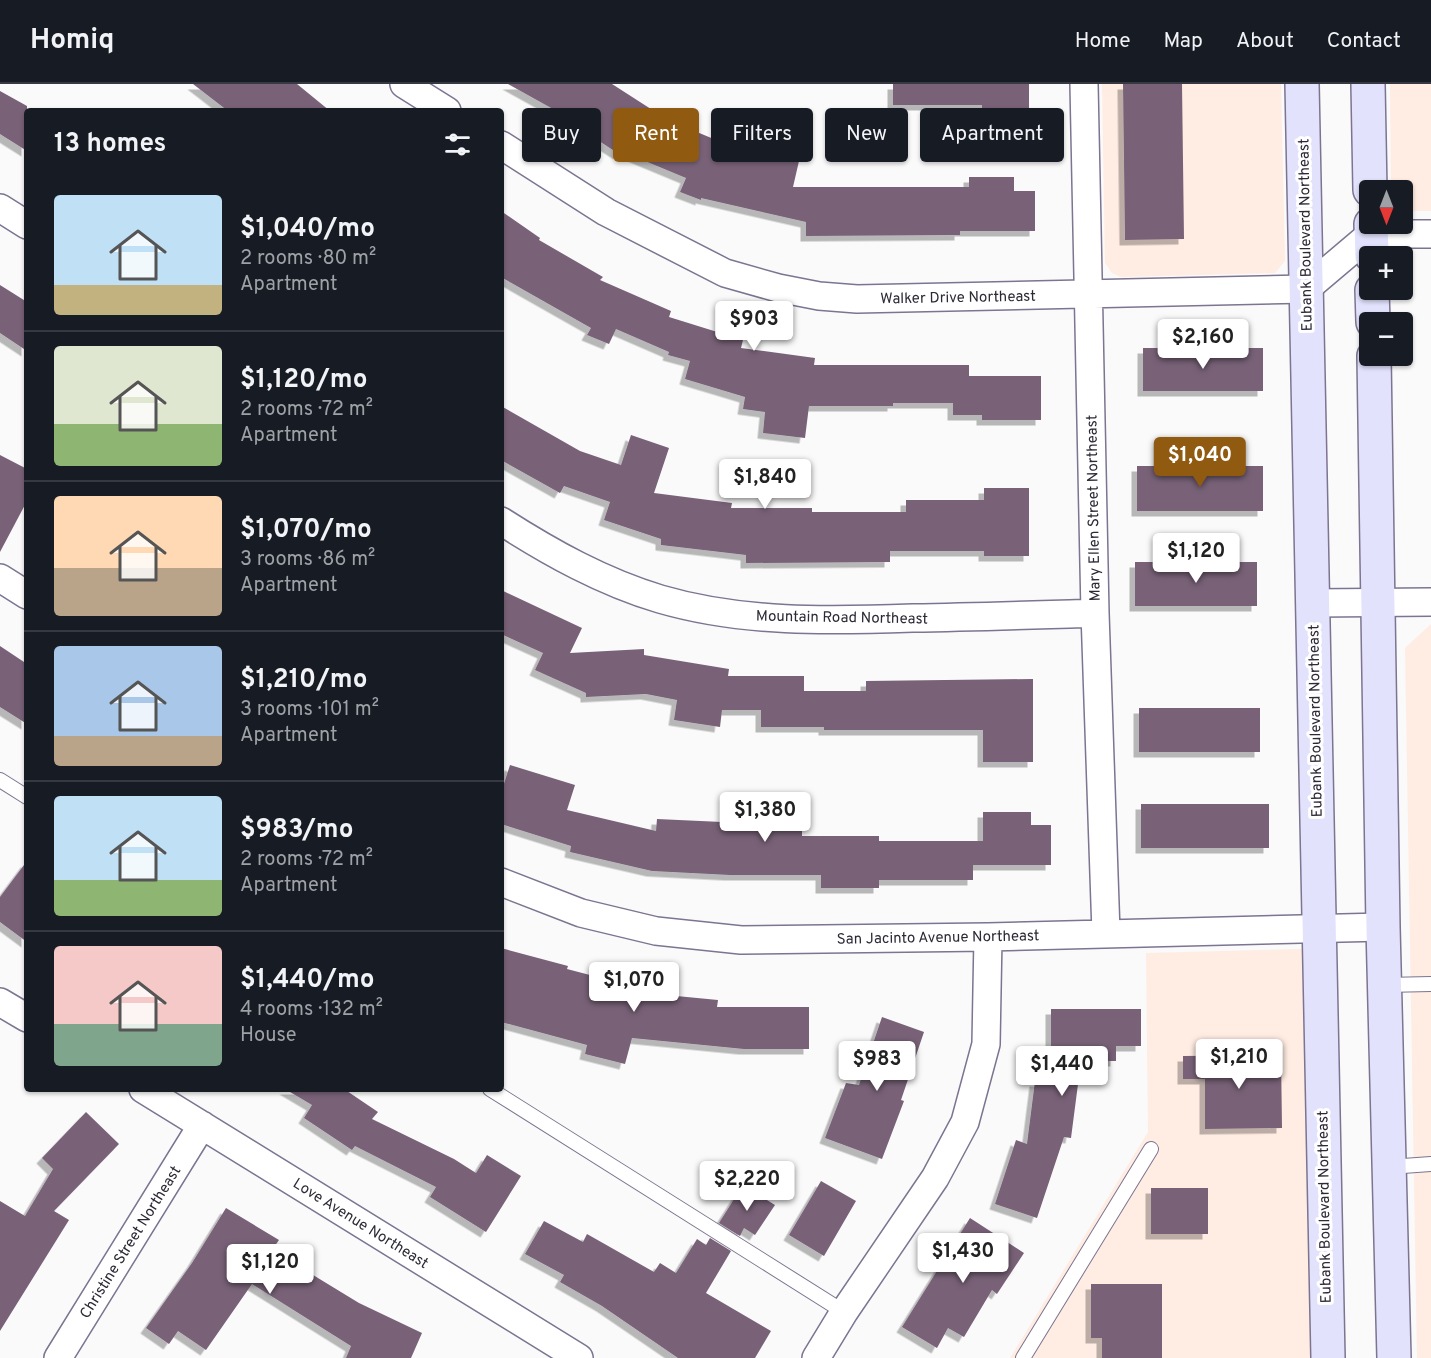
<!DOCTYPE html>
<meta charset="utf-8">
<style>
body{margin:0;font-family:Overpass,sans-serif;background:#20242c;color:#f1f3f6;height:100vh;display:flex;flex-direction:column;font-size:22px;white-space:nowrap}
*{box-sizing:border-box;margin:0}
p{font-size:20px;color:#9ea1a6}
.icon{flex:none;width:33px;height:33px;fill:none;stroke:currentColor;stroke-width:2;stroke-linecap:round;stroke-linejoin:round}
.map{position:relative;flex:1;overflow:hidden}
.side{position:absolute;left:24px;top:24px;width:480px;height:984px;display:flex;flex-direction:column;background:#171b24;border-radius:6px;box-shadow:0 2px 4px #0004}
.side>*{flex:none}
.hud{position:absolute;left:522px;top:24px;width:570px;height:54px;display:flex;gap:12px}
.needle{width:39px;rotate:180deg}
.fabs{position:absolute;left:1359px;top:96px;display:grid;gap:12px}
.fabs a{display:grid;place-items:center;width:54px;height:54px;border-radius:6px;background:#171b24;box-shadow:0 2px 4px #0004;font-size:30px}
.price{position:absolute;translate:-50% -51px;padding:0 14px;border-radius:6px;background:#fff;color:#222;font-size:20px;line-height:39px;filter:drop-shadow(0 2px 3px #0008)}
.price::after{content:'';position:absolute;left:50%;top:36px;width:18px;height:14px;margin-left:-9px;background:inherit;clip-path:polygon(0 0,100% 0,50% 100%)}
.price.on{background:#915a11;color:#fff}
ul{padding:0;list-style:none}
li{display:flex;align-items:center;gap:18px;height:150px;padding:0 30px}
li+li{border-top:2px solid #363941}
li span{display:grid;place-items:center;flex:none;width:168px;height:120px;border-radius:6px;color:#555}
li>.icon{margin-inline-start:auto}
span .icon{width:72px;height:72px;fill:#fffc;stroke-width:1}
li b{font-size:26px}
h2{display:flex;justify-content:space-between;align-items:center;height:72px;padding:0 30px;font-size:26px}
.chip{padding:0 21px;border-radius:6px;background:#171b24;box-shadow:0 2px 4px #0004;font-size:21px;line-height:54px}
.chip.on{background:#915a11;color:#fff}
header{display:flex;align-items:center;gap:36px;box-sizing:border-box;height:84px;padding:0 30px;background:#171b24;border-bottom:2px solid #363941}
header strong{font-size:28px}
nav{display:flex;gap:33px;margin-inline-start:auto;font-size:21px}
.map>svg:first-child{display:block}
.commercial{fill:#ffece2}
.building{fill:#796278;filter:url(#shadow)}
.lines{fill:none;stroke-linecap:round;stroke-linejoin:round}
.lane-casing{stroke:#7c7490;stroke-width:16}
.street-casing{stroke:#7c7490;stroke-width:30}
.secondary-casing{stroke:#7c7490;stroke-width:36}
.lane{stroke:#fff;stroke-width:14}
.street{stroke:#fff;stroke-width:27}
.secondary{stroke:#e2e2fd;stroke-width:33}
.labels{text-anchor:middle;stroke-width:6;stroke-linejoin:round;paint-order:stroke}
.street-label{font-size:15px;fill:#2d2935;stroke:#fff}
</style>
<header>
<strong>Homiq</strong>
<nav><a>Home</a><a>Map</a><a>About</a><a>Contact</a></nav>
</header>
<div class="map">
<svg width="1431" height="1274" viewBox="0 0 1431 1274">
<defs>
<filter id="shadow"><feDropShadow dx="-5.5" dy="5.5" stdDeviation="0" flood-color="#0004"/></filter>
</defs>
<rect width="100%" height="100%" fill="#fafafa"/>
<!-- commercial -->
<path class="commercial" d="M 1102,0 L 1281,0 L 1285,177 L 1275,189 L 1121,193 L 1112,189 L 1105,179 Z
M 1390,0 L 1431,0 L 1431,127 L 1403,127 L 1402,106 L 1391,106 Z
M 1431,540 L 1431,1274 L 1417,1274 L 1405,564 Z
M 1304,865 L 1312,1274 L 1010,1274 L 1148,1048 L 1146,869 Z"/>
<!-- building -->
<path class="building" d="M 193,0 L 297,0 L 330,27 L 228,27 Z
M 508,0 L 612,0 L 668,36 L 757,73 L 761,55 L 802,64 L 793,103 L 969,103 L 969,93 L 1014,93 L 1014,107 L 1035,107 L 1035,147 L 960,147 L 960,151 L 806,152 L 806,138 L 701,114 L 701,116 L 680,108 L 686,94 L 621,67 L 619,70 L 561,32 L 562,30 Z
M 893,0 L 1029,0 L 1029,32 L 982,32 L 982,21 L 893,21 Z
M 1123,0 L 1182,0 L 1184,155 L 1125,156 Z
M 0,7 L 27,22 L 27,67 L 0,50 Z
M 501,127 L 540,154 L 539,156 L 603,193 L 600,196 L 671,227 L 669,233 L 743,256 L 741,264 L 815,274 L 814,281 L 969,281 L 969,292 L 1041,292 L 1041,336 L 982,336 L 982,331 L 953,331 L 953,319 L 893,319 L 893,322 L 809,322 L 805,354 L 763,349 L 765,328 L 743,325 L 745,313 L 685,295 L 690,277 L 668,271 L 669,268 L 616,245 L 609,260 L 587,251 L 591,244 L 501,193 Z
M 0,201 L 27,218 L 27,267 L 0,249 Z
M 1143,264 L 1263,264 L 1263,307 L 1143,307 Z
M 501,322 L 580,367 L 621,381 L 631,351 L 669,364 L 654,409 L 732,419 L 731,424 L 812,424 L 812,428 L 906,428 L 906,416 L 984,416 L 984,404 L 1029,404 L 1029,472 L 984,472 L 984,467 L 890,467 L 890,478 L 746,479 L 746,471 L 661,461 L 661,455 L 604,436 L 610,418 L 564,402 L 560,409 L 501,376 Z
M 0,371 L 27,385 L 27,417 L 0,468 Z
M 1137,382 L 1263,382 L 1263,427 L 1137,427 Z
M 1135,478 L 1257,478 L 1257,522 L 1135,522 Z
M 501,506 L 582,544 L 570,569 L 644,565 L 644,571 L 729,585 L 728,592 L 804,592 L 804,607 L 866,607 L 866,597 L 1033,595 L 1033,678 L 983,678 L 983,646 L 824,646 L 824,643 L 761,643 L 761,626 L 722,626 L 720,643 L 674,636 L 677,616 L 646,610 L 586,613 L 586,609 L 535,586 L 543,569 L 501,550 Z
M 0,562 L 27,580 L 27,640 L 0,623 Z
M 1139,624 L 1260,624 L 1260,668 L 1139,668 Z
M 510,681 L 575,701 L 567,726 L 656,747 L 657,735 L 722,738 L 722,743 L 802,743 L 802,752 L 879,752 L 879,757 L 983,757 L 983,728 L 1031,728 L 1031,741 L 1051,741 L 1051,781 L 973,781 L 973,796 L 879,796 L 879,804 L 821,804 L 821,791 L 730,791 L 652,787 L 570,768 L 571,762 L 501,740 L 501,709 Z
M 1141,720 L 1269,720 L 1269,764 L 1141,764 Z
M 27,777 L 27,858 L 0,838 L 0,813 Z
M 501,864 L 568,882 L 567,885 L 666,911 L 718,916 L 717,923 L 809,923 L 809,965 L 744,965 L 632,954 L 625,980 L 585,970 L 587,961 L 501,938 Z
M 1051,925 L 1141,925 L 1141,962 L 1116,962 L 1116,977 L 1081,977 L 1071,1054 L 1064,1053 L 1037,1134 L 995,1120 L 1016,1056 L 1027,1060 L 1035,997 L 1051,998 Z
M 882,933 L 924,948 L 901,1016 L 904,1017 L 882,1075 L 825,1054 L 846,999 L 859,1001 Z
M 1281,971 L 1282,1044 L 1205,1045 L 1205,995 L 1183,995 L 1183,972 Z
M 285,1005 L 344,1005 L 378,1028 L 372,1035 L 454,1075 L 476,1089 L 487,1071 L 521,1092 L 486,1148 L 430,1113 L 436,1103 L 355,1062 L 352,1066 L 304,1034 L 312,1021 Z
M 86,1028 L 119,1060 L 54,1127 L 69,1136 L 0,1247 L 0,1117 L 25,1132 L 53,1085 L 42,1074 Z
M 821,1097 L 856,1117 L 824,1172 L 789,1151 Z
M 743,1101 L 775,1121 L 755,1151 L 744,1144 L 740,1152 L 719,1139 Z
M 1151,1104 L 1208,1104 L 1208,1150 L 1151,1150 Z
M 226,1124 L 279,1156 L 272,1166 L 359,1219 L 422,1249 L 411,1274 L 346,1274 L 351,1262 L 252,1200 L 206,1266 L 178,1247 L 169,1260 L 146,1244 L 192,1179 Z
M 970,1134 L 1024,1169 L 997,1210 L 992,1206 L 964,1253 L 948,1244 L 937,1264 L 902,1243 Z
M 544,1137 L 583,1158 L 587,1150 L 654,1188 L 660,1179 L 676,1189 L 697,1155 L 706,1161 L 710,1154 L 731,1167 L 706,1209 L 771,1247 L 755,1274 L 678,1274 L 602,1222 L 560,1198 L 564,1191 L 525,1170 Z
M 1091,1200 L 1162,1200 L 1162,1274 L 1102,1274 L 1102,1254 L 1091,1254 Z"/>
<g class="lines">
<!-- lane casing -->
<g class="lane-casing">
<path id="lane" d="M 0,696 L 27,713
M 1385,901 L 1431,900
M 490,1005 L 844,1228
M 1389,1083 L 1431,1080
M 1023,1274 L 1151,1065"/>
</g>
<!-- street casing -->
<g class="street-casing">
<path id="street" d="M 404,0 L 447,27
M 1084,0 L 1095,529 L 1106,849
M 501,61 L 606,128 L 725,189 L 778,204 L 819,212 L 857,215 L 1306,205 L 1371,150 L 1431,150
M 0,124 L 27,141
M 501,437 C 551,469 603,498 660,515 C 742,539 828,537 913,534 C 974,533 1034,531 1095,529
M 0,494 L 27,511
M 1313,519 L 1431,518
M 501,798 L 581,829 L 656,847 L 741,856 L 988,853 L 1383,843
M 0,918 L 27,934
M 143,1005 L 579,1274
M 58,1274 L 202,1041
M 816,1274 L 844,1228 L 935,1094 L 965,1038 L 986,960 L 988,853"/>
</g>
<!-- secondary casing -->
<g class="secondary-casing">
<path id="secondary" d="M 1302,0 L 1328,1274
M 1368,0 L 1370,106
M 1371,140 L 1372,172
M 1372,206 L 1373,238
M 1374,272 L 1383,843 L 1394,1274"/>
</g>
<!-- lane -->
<use href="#lane" class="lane"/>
<!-- street -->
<use href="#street" class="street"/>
<!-- secondary -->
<use href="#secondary" class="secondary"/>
</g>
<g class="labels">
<!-- street labels -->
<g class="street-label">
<text transform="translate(1305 151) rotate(-91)" y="5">Eubank Boulevard Northeast</text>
<text transform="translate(958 213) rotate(-1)" y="5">Walker Drive Northeast</text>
<text transform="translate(1093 424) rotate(-91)" y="5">Mary Ellen Street Northeast</text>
<text transform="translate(842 533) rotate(1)" y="5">Mountain Road Northeast</text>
<text transform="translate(1315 637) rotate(-91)" y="5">Eubank Boulevard Northeast</text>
<text transform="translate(938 853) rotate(-1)" y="5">San Jacinto Avenue Northeast</text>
<text transform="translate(1324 1123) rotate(-91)" y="5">Eubank Boulevard Northeast</text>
<text transform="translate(361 1139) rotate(32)" y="5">Love Avenue Northeast</text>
<text transform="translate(130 1158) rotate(-58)" y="5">Christine Street Northeast</text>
</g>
</g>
</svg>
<div class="fabs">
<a><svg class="needle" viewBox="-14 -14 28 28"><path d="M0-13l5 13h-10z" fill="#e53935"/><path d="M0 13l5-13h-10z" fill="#9ea1a6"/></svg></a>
<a>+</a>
<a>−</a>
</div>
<b class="price" style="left:754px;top:268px">$903</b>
<b class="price" style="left:1203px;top:286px">$2,160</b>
<b class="price on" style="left:1200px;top:404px">$1,040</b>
<b class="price" style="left:765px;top:426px">$1,840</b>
<b class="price" style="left:1196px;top:500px">$1,120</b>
<b class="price" style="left:765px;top:759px">$1,380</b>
<b class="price" style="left:634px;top:929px">$1,070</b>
<b class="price" style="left:1239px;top:1006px">$1,210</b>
<b class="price" style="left:877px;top:1008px">$983</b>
<b class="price" style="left:1062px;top:1013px">$1,440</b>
<b class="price" style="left:747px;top:1128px">$2,220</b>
<b class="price" style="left:963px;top:1200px">$1,430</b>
<b class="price" style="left:270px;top:1211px">$1,120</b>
<div class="hud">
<a class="chip">Buy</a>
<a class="chip on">Rent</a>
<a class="chip">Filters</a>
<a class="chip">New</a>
<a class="chip">Apartment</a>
</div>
<section class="side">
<h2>13 homes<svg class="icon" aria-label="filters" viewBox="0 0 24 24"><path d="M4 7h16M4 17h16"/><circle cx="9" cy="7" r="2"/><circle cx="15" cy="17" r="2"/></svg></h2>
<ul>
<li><span style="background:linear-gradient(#bfe0f5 75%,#c2b280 0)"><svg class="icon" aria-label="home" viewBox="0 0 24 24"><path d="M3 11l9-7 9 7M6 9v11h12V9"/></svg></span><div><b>$1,040/mo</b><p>2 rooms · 80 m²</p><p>Apartment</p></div></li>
<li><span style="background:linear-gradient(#dfe7d0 65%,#8fb573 0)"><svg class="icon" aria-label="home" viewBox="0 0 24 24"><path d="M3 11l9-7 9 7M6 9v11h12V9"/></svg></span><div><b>$1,120/mo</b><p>2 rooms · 72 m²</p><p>Apartment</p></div></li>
<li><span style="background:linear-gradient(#ffd9b3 60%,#b9a48a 0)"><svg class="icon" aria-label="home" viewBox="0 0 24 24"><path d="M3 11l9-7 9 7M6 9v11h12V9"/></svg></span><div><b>$1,070/mo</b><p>3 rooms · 86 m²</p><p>Apartment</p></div></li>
<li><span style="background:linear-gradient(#a9c7e8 75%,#b9a48a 0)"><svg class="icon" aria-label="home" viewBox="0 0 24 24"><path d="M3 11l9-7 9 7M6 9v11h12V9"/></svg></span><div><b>$1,210/mo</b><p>3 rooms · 101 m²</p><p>Apartment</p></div></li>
<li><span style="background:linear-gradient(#bfe0f5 70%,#8fb573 0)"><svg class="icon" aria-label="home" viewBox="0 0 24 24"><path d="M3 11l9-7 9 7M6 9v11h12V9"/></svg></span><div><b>$983/mo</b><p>2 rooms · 72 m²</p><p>Apartment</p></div></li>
<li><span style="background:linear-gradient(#f6c9c9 65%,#7fa58c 0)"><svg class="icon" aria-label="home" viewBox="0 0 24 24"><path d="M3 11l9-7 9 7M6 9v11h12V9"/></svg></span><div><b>$1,440/mo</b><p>4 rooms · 132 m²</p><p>House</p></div></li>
</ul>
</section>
</div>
